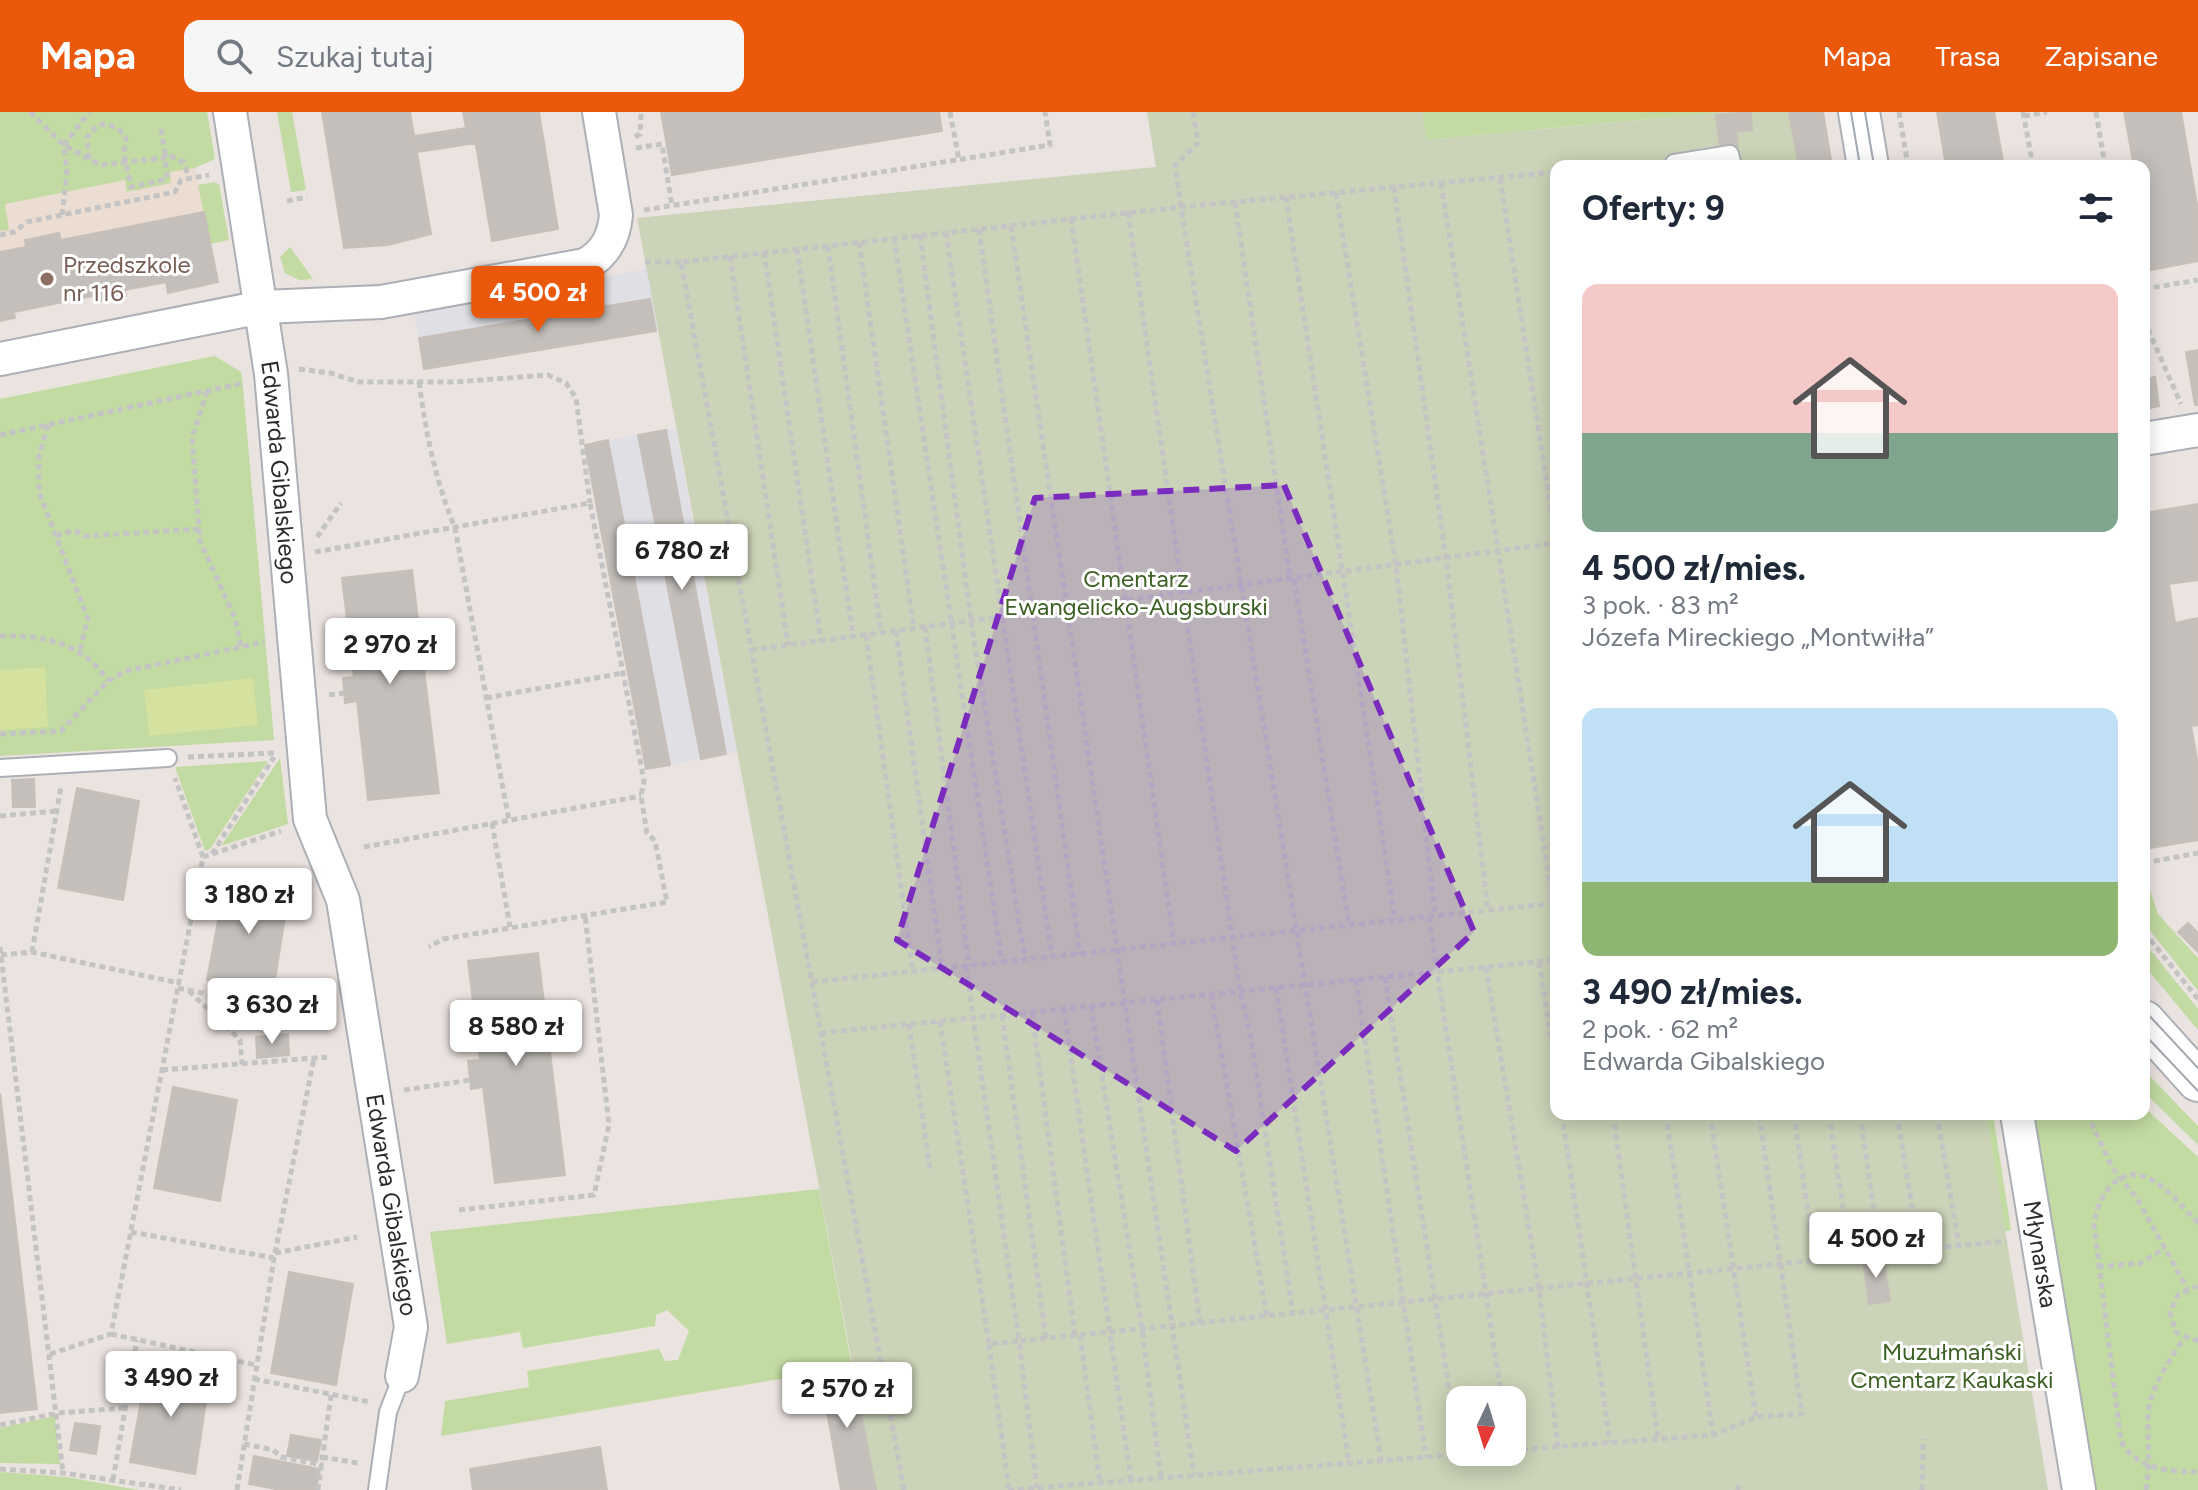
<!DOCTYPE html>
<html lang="pl">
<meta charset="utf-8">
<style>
body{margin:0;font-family:Figtree,sans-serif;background:#f6f6f7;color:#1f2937;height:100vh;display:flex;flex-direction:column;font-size:30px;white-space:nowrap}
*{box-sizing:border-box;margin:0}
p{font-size:26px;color:#747a83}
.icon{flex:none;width:44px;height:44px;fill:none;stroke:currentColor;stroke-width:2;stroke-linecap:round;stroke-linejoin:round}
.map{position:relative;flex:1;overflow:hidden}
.side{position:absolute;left:1550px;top:48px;width:600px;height:960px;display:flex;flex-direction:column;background:#fff;border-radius:16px;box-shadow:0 4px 20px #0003}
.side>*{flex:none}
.needle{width:52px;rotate:184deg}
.fabs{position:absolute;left:1446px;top:1274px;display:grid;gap:16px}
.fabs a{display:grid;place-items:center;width:80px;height:80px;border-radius:16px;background:#fff;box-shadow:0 4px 20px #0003;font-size:40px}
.price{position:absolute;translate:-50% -68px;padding:0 18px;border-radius:8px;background:#fff;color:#222;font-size:26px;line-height:52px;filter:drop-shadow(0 2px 4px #0008)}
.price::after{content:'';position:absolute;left:50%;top:48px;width:24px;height:18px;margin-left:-12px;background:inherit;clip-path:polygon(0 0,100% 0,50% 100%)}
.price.selected{background:#ea580c;color:#fff}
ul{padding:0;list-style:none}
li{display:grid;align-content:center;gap:16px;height:424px;padding:0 32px}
li span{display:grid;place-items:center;height:248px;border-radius:16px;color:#555}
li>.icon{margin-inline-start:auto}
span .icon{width:144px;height:144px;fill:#fffc;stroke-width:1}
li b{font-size:34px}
h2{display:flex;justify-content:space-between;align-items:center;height:96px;padding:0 32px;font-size:34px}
header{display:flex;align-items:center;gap:48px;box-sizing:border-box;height:112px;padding:0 40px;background:#ea580c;color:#fff}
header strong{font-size:38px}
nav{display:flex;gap:44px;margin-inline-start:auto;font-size:28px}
.search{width:560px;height:72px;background:#f6f6f7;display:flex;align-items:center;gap:20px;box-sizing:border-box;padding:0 28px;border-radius:16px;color:#747a83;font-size:30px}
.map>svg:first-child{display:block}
.industrial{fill:#dfdfe5}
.education{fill:#ebddd1}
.green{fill:#c2dba2}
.cemetery{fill:#cbd3b8;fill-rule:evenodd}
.pitch{fill:#d4e19f}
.building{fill:#c4bfba;stroke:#c7bfb9;stroke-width:2}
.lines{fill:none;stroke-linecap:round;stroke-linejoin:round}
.service-casing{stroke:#acb0b6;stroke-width:20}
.minor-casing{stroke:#acb0b6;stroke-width:36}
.tertiary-casing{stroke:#acb0b6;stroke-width:44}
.path{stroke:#c4c4c4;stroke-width:5;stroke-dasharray:6 4;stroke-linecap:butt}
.service{stroke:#fff;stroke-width:16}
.minor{stroke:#fff;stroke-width:32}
.tertiary{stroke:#fff;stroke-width:40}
.tram{stroke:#a2a9b3;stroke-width:2}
.marked{fill:#7b2cbf;fill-opacity:0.2;stroke:#7b2cbf;stroke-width:6;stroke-dasharray:16 10;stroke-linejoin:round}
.education-dot{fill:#8d6e63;stroke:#fff;stroke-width:3}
.labels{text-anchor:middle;stroke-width:6;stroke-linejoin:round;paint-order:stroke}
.education-label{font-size:24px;fill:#785e54;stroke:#fff;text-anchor:start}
.street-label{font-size:24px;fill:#2b2b2b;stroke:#fff}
.park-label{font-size:24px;fill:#3d6123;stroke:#fff}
</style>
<header>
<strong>Mapa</strong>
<div class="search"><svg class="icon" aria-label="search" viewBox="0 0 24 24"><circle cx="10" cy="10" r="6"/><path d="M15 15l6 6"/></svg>Szukaj tutaj</div>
<nav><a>Mapa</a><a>Trasa</a><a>Zapisane</a></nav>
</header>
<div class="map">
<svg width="2198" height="1378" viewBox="0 0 2198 1378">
<rect width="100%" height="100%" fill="#ebe3df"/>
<!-- industrial -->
<path class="industrial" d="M 647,157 L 658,218 L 424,257 L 414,199 Z
M 675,316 L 737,640 L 646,657 L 585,333 Z"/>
<!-- education -->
<path class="education" d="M 0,0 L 183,0 L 204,100 L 61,128 L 59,121 L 26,128 L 26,135 L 0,140 Z"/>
<!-- green -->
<path class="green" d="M 0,0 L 207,0 L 215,47 L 195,56 L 170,60 L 171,71 L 127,80 L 125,68 L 5,92 L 9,118 L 0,119 Z
M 277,0 L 292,0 L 306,78 L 291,80 Z
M 1422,0 L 1725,0 L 1426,28 Z
M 214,70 L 219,72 L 229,128 L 210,132 L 198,73 Z
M 290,135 L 313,167 L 299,168 L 285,161 L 280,145 Z
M 215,244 L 241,260 L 242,264 L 274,628 L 0,644 L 0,287 Z
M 280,646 L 288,712 L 221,734 Z
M 268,649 L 210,737 L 205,739 L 175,655 Z
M 2144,760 L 2158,802 L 2198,846 L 2198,879 L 2144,811 Z
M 2144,830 L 2198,897 L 2198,918 L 2144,853 Z
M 2144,958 L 2198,1014 L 2198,1033 L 2144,980 Z
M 2144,995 L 2198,1045 L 2198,1378 L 2093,1378 L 2032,1002 L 2144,1002 Z
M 1986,1002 L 1993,1002 L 2011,1118 L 2005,1119 Z
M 819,1077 L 852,1255 L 441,1324 L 445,1289 L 529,1275 L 527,1259 L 659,1237 L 665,1249 L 678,1248 L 689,1219 L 667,1198 L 656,1203 L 655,1214 L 523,1236 L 520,1220 L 447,1232 L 430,1120 Z
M 55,1304 L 60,1352 L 0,1351 L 0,1316 Z
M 0,1360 L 66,1365 L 139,1378 L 0,1378 Z"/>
<!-- cemetery -->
<path class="cemetery" d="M 1147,0 L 1422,0 L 1427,28 L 1725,0 L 1823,0 L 1832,54 L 1556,54 L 1556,1002 L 1986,1002 L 2048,1378 L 876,1378 L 637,106 L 1156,55 ZM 1460,1288 L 1512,1288 L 1512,1340 L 1460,1340 Z"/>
<!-- pitch -->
<path class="pitch" d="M 45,555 L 48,615 L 0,618 L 0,558 Z
M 253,566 L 258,613 L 149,624 L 144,578 Z"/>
<!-- building -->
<path class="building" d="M 322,0 L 410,0 L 431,122 L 388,133 L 344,136 Z
M 463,0 L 539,0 L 558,117 L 492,129 L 473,15 L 466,16 Z
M 661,0 L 939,0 L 942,19 L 672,63 Z
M 1751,0 L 1752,18 L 1736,20 L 1738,34 L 1720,36 L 1716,3 Z
M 1789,0 L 1823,0 L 1832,54 L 1799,54 Z
M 1937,0 L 1994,0 L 2004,54 L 1946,54 Z
M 2124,0 L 2181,0 L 2198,99 L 2198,149 L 2151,158 L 2144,114 L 2144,54 L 2134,54 Z
M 473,15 L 476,31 L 417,40 L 414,24 Z
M 204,100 L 218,170 L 168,181 L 166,170 L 125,178 L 126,184 L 100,189 L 98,183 L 14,200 L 15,206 L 0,209 L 0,140 L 26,135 L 25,128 L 59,121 L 61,128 Z
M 650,187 L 656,219 L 424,257 L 419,226 Z
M 2198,238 L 2198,293 L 2195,293 L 2186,240 Z
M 2155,265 L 2159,294 L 2146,297 L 2144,267 Z
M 666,318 L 726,642 L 701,647 L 638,323 Z
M 608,328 L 670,653 L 646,657 L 585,333 Z
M 2198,392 L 2198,468 L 2169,472 L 2175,511 L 2198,506 L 2198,613 L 2191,614 L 2198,653 L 2198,728 L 2144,737 L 2144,401 Z
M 412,458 L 439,681 L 368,688 L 357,589 L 345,591 L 343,566 L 354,565 L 342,466 Z
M 34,667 L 35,695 L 13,695 L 12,668 Z
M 77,676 L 139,689 L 123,788 L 58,776 Z
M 226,766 L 289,780 L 273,880 L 207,868 Z
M 2188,811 L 2198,821 L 2197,839 L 2178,820 Z
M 538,841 L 565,1063 L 495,1071 L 483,975 L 471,977 L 468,949 L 480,948 L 468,849 Z
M 288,922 L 289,943 L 257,946 L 256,925 Z
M 173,975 L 237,988 L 220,1089 L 154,1076 Z
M 0,981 L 37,1297 L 0,1301 Z
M 1883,1144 L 1890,1189 L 1869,1192 L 1863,1146 Z
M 289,1160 L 353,1172 L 336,1273 L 271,1261 Z
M 148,1250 L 210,1263 L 195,1362 L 130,1350 Z
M 852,1255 L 876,1378 L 841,1378 L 820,1260 Z
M 75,1311 L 100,1314 L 96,1342 L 70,1338 Z
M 291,1323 L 321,1328 L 317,1349 L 287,1344 Z
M 600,1335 L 607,1378 L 473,1378 L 470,1357 Z
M 254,1344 L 320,1357 L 316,1378 L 281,1378 L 249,1372 Z"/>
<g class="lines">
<!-- service casing -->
<g class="service-casing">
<path id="service" d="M 1674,51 L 1730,42 L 1733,54
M 0,656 L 168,646
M 377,1378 L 388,1300 L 402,1264"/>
</g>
<!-- minor casing -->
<g class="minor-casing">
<g id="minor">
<path id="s1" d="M 230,0 L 271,262 L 310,707 L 343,788 L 411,1215 L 402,1264"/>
<path d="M 0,247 L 262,195 L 381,190 L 585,153 C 605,142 614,126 616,103 L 599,0"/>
<path d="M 2144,327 L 2198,318"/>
<path id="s2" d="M 2017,1002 L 2079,1378"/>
</g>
</g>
<!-- tertiary casing -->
<g class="tertiary-casing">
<path id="tertiary" d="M 1859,0 L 1868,54
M 2144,909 L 2198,969"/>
</g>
<!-- path -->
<path class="path" d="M 30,0 L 64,33 L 100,53 L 165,46
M 950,0 L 959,48
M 1193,0 L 1198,31 L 1175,53 L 1181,95 L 1381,1348
M 1899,0 L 1908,54
M 2023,0 L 2033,54
M 2096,0 L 2105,54
M 2024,4 L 2047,0
M 161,17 L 165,41 L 183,50 L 190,67
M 635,25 L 640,22 L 641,0
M 636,36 L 662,32 L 672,94
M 89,47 L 87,25 L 99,12 L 116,15 L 126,25 L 124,42 L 131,75 L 167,67 L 165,41
M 1639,54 L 1652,53
M 1500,66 L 1556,432
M 1441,71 L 1553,792
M 1394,75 L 1446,447 L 1488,798
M 1336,81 L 1396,453 L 1435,804
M 1286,85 L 1395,808
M 287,89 L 307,85
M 1235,90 L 1290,467
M 644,98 L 1050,33 L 1045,0
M 1128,100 L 1240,880 L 1250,920 L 1293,1201
M 62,103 L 67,61 L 64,33 L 89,0
M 1071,106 L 1174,832
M 1011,114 L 1194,1363
M 979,117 L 1080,842
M 946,120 L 1052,845
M 0,123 L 14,120 L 27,110 L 175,80 L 181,68 L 209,63
M 920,123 L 971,509 L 1025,847
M 894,126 L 1002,850
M 859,130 L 914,517
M 828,134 L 881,521
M 797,137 L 853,524
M 764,140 L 821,529
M 730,144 L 788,533
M 645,150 L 681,150
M 2144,177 L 2198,168
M 2144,208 L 2181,292
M 299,257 L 330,261 L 359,270 L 455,270 L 548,263 L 566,271 L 576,286 L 590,391
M 419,270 C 426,321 435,368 455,416 L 509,709
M 207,279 L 192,326 L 200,429 L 235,506 L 241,534
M 48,313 L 39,344 L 39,380 L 88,507 L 80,537
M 0,323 L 244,271
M 56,424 L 74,418 L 84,424 L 199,417
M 317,425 L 341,391
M 315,440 L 590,391 L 644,669 L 641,684 L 647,721 L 655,729 L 667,790 L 443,827 L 429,835
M 1294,467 L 1349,813
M 925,515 L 969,854
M 896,519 L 942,856
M 866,523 L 913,860
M 0,524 C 44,523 83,531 108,569
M 751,538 L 1556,431
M 329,583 L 344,581
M 486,586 L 623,561
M 0,622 L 61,619 L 108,569 L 126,559 L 264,530
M 188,645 L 274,641
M 0,704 L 57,699
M 492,711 L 510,815
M 364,735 L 641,684
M 212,742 L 274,645
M 203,745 L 281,719
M 2144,751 L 2198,741
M 1429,805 L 1502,1288
M 2144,820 L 2198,887
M 0,835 L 63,1361
M 32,840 L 61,675
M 1,843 L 32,840 L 179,871
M 1539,850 L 1556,960
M 966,854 L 1019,1229 L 2006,1129
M 1486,855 L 1539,1177 L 1558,1335
M 1385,865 L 1459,1342
M 1356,868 L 1426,1345
M 812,870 L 1556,791
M 178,876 L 321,906
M 1276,876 L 1349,1351
M 189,879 L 240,928 L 242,952
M 1211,882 L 1267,1204
M 1157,888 L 1200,1211
M 1091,894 L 1142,1217 L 1161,1366
M 1064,897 L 1131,1369
M 1032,900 L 1075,1224
M 1002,903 L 1046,1227
M 940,909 L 989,1232 L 1019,1229 L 1037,1376
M 909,912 L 930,1058
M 821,921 L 1556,848
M 162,958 L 327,945
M 404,978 L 470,968
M 1562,1002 L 1610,1330
M 1613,1002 L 1658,1327
M 1666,1002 L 1713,1323
M 1710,1002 L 1756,1305
M 1794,1002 L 1815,1149
M 1829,1002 L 1850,1145
M 1860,1002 L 1880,1142
M 1897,1002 L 1919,1138
M 1937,1002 L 1959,1134
M 2087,1002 L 2112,1055 L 2138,1088 L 2187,1176
M 459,1098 L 594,1083 L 609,1013 L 585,803
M 2198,1111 C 2185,1098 2172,1081 2157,1071 C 2123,1047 2098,1080 2094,1113 L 2121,1329 C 2136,1358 2170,1359 2198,1360
M 131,1120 L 274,1146
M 275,1141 L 357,1125
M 2098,1155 L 2141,1151 L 2165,1136
M 2198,1174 L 2178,1183 L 2170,1201 L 2176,1220 L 2198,1229
M 111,1222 L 256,1253
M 1080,1223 L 1100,1371
M 989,1232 L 1009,1378
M 50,1242 L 111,1222 L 203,745 L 175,666
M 254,1267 L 370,1290
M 0,1313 L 58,1301 L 126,1296
M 244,1332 L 273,1338 L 281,1345 L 323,1353
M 1512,1338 L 1713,1323 L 1756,1305 L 1802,1302 L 1759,1002
M 322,1345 L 358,1351
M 0,1357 L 63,1361 L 181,1378
M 113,1368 L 137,1228
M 237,1378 L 274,1146 L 314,946
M 318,1378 L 331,1283
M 904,1378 L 681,150 L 1181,95 L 1556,60
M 1008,1378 L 1490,1340
M 1738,1378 L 1738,1373
M 1922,1378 L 1923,1327
M 2146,1378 C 2150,1350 2148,1334 2148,1308 C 2148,1277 2169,1250 2184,1226"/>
<!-- service -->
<use href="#service" class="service"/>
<!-- minor -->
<use href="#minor" class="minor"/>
<!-- tertiary -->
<use href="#tertiary" class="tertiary"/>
<!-- tram -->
<path class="tram" d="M 1851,0 L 1860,54
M 1865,0 L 1874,54
M 2144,898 L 2198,956
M 2144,922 L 2198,979"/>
</g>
<!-- marked area -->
<path class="marked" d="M 1284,373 L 1474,820 L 1236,1039 L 897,828 L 1035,386 Z"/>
<!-- markers -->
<circle class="education-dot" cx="47" cy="167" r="8"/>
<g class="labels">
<!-- education labels -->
<g class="education-label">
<text x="63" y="161">Przedszkole<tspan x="63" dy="28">nr 116</tspan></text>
</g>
<!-- street labels -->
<g class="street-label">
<text dy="8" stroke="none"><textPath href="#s1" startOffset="364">Edwarda Gibalskiego</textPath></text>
<text dy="8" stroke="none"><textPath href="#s1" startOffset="1108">Edwarda Gibalskiego</textPath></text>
<text dy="8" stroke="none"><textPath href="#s2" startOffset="142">Młynarska</textPath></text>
</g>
<!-- park labels -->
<g class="park-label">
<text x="1136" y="475">Cmentarz<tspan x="1136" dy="28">Ewangelicko-Augsburski</tspan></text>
<text x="1952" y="1248">Muzułmański<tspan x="1952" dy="28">Cmentarz Kaukaski</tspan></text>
</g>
</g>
</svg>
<div class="fabs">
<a><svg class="needle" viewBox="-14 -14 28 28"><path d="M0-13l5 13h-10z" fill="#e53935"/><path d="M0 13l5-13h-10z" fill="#747a83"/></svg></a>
</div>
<b class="price selected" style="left:538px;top:222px">4 500 zł</b>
<b class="price" style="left:682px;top:480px">6 780 zł</b>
<b class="price" style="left:390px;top:574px">2 970 zł</b>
<b class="price" style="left:249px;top:824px">3 180 zł</b>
<b class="price" style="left:272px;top:934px">3 630 zł</b>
<b class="price" style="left:516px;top:956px">8 580 zł</b>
<b class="price" style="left:1876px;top:1168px">4 500 zł</b>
<b class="price" style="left:171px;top:1307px">3 490 zł</b>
<b class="price" style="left:847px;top:1318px">2 570 zł</b>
<section class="side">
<h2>Oferty: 9<svg class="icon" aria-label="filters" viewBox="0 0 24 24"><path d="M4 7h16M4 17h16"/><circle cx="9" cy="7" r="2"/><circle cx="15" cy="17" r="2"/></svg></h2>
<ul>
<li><span style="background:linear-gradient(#f6c9c9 60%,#7fa58c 0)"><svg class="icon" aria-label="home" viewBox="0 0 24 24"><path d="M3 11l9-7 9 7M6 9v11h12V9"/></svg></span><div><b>4 500 zł/mies.</b><p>3 pok. · 83 m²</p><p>Józefa Mireckiego „Montwiłła”</p></div></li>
<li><span style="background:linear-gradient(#bfe0f5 70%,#8fb573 0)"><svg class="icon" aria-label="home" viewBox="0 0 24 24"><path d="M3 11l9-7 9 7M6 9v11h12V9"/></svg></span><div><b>3 490 zł/mies.</b><p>2 pok. · 62 m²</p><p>Edwarda Gibalskiego</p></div></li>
</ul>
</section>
</div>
